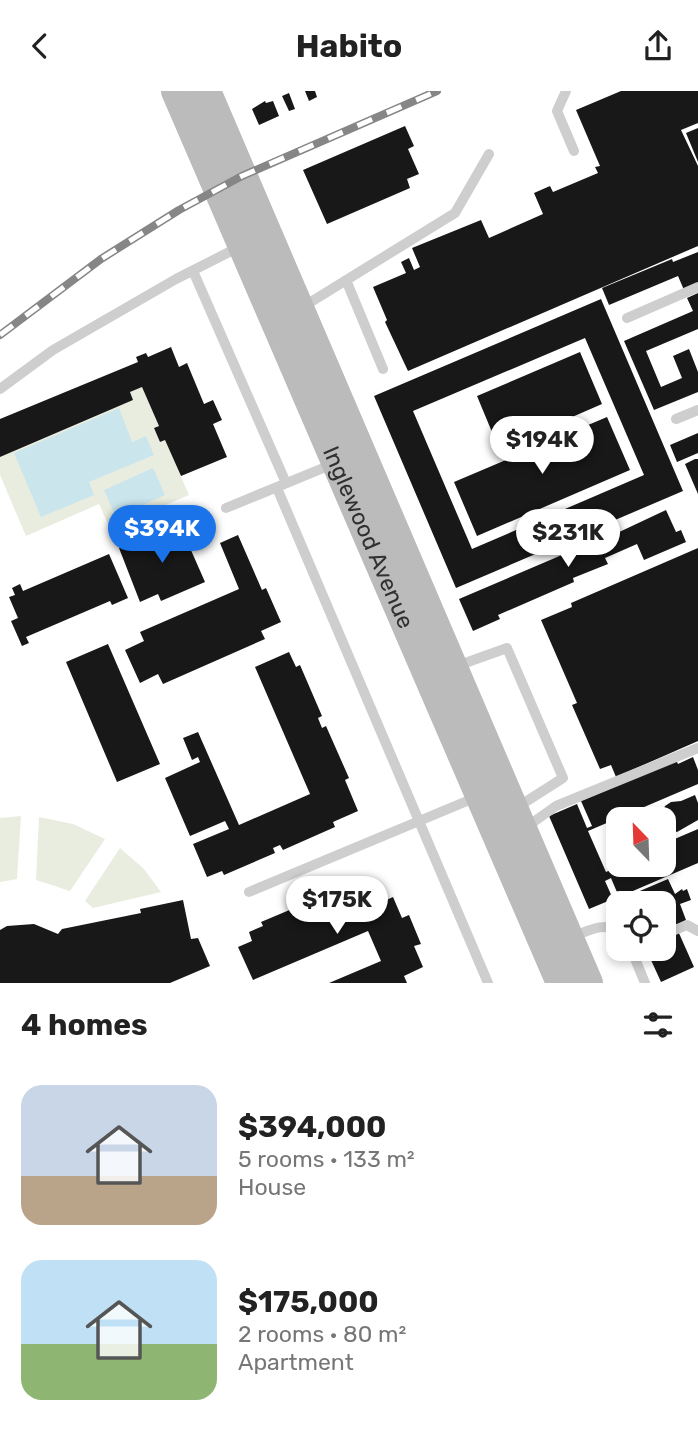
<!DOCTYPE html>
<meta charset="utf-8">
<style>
body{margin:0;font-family:Rubik,sans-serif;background:#f2f2f2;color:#222;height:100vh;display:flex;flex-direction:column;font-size:26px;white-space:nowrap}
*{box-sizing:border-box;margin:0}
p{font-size:23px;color:#767676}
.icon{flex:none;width:38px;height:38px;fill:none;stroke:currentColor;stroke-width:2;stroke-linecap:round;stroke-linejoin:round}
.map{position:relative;height:892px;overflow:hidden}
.sheet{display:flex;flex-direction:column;background:#fff;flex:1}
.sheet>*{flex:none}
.needle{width:46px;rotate:337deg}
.controls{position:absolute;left:606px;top:716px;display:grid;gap:14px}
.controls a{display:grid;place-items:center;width:70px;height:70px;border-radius:14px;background:#fff;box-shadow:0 4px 10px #0003;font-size:35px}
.price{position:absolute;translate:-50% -60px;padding:0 16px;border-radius:24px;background:#fff;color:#222;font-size:23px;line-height:46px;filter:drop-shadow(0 2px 4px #0008)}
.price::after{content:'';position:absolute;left:50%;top:42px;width:21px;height:16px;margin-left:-10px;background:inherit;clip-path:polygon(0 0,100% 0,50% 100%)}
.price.selected{background:#1a73e8;color:#fff}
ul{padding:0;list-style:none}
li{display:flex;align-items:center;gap:21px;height:175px;padding:0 21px}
li span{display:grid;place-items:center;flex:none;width:196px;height:140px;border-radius:21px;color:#555}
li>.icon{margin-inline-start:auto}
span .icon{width:84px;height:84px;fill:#fffc;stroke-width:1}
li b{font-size:30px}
h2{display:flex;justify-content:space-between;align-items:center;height:84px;padding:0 21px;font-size:30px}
header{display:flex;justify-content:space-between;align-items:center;height:91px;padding:0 21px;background:#fff;font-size:32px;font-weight:700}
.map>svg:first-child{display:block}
.green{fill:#e9eddf}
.water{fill:#cbe5ed}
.building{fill:#181818;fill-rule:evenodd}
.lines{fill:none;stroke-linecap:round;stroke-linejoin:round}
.service{stroke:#cecece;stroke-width:10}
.secondary{stroke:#bbb;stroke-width:30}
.rail-casing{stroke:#868686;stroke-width:8}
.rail{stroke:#fff;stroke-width:5;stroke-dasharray:16;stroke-linecap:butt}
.labels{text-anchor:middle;stroke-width:7;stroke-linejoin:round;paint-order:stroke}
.street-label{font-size:23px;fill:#313131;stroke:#fff}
</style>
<header><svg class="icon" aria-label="back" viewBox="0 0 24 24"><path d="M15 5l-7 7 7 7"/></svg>Habito<svg class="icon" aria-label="share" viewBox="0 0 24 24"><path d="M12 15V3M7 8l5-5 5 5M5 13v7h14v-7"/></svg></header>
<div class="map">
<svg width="698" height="892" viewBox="0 0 698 892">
<rect width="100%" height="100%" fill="#fff"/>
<!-- green -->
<path class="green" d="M 142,296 L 159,335 L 154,337 L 160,351 L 165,349 L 189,404 L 110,438 L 99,413 L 26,445 L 0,384 L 0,366 L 133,309 L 130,301 Z
M 21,725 L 17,788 L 0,791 L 0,727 Z
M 39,726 L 73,733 L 105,748 L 70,800 L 36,789 Z
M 120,757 L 144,778 L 161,801 L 93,817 L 85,810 Z"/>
<!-- water -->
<path class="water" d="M 119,317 L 132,351 L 146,345 L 154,364 L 89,391 L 94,404 L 41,426 L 14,362 Z
M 153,377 L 165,404 L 116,426 L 104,399 Z"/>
<!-- building -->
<path class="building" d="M 305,0 L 315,0 L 317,6 L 309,10 Z
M 621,0 L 698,0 L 698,32 L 681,39 L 698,75 L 698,155 L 408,280 L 385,231 L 387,229 L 373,196 L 406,182 L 401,171 L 409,167 L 414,179 L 420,176 L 412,157 L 481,129 L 489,147 L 543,123 L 534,102 L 550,95 L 553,101 L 598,82 L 595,76 L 600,75 L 576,19 Z
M 289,2 L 295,18 L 289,20 L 282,5 Z
M 265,10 L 266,12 L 273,10 L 279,25 L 259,34 L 252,18 Z
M 405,35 L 414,55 L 408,58 L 419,83 L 407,88 L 410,97 L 327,133 L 303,79 Z
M 698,37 L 698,71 L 686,42 Z
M 698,161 L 698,192 L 684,199 L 678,185 L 609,214 L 602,197 L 672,168 L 673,171 Z
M 698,202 L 698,238 L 646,260 L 661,296 L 682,287 L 673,265 L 689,258 L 698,281 L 698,301 L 654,319 L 624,250 L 693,220 L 687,207 Z
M 601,208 L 683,400 L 456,497 L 374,305 ZM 585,247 L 644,384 L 472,458 L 413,320 Z
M 171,256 L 179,276 L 187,272 L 204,313 L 213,309 L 222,329 L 213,333 L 227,366 L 181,385 L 165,349 L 160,351 L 154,337 L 159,335 L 142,296 L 130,301 L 133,309 L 0,366 L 0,328 L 138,271 L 136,266 L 146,262 L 148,266 Z
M 580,261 L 602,313 L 499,358 L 477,305 Z
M 607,326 L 630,379 L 477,445 L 454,391 Z
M 698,342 L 698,362 L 677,371 L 670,354 Z
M 695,368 L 698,368 L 698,403 L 685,373 Z
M 666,419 L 676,441 L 681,439 L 686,451 L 644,469 L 637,453 L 605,467 L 608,473 L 573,487 L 574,491 L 498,524 L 500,528 L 473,540 L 459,508 L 597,449 L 598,451 Z
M 172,434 L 177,444 L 183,441 L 205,491 L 161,510 L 158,503 L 140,511 L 119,457 Z
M 238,444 L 262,499 L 266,497 L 281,531 L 261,540 L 265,548 L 163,593 L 158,583 L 140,592 L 125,559 L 144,550 L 140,541 L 239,498 L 220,452 Z
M 698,457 L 698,650 L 616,686 L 611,674 L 600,678 L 572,614 L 577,612 L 541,529 L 572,516 L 571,512 Z
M 109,463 L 128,507 L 112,514 L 110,510 L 26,546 L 29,552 L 22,555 L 11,530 L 18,527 L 9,506 L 15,504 L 12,497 L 20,493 L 23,500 Z
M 108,553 L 160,673 L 117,691 L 66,571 Z
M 289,561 L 296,576 L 300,574 L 322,625 L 318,627 L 322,637 L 326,635 L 349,687 L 345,689 L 358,720 L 333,731 L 335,736 L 283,759 L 280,754 L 273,757 L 275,762 L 224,784 L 222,780 L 207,786 L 193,753 L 229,738 L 225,730 L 190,745 L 165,687 L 200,671 L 198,666 L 192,669 L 183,647 L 198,641 L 239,734 L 310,703 L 255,576 Z
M 693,666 L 698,679 L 698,693 L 588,740 L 606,781 L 621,774 L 663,774 L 663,753 L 698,738 L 698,772 L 619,806 L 611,787 L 605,790 L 613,808 L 589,818 L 549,725 L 577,713 L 587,737 L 592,735 L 581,710 L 676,669 L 678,673 Z
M 695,704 L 698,712 L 698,729 L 677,741 L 668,738 L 663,732 L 662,721 L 665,715 L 671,711 L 681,710 Z
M 362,788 L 373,815 L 393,806 L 402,827 L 409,824 L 421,853 L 414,855 L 423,876 L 404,885 L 407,892 L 329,892 L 381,870 L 368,840 L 253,889 L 238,856 L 252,850 L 249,841 L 263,835 L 261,831 L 318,807 L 320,811 L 333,805 L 331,801 Z
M 668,788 L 675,803 L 682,798 L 683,800 L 687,798 L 691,809 L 680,813 L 686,829 L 663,840 L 663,812 L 623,812 L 621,808 Z
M 183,809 L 191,848 L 198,847 L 210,875 L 170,892 L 0,892 L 0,839 L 7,835 L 34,833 L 58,843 L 62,838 L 141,822 L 140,818 Z
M 678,840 L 694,876 L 661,891 L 646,858 L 663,858 L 663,847 Z"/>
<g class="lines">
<!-- service -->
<path class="service" d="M 566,0 L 557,20 L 574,60
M 193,180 L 286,392
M 346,189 L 383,278
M 301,217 L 455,122 L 489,63
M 627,227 L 698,196
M 0,298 L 53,259 L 176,188 L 241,155
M 676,328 L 698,319
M 277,397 L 488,892
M 226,417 L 333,373
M 454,576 L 507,557 L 563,687 L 516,717
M 525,737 L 556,715 L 698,657
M 249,801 L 479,705
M 663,844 L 687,834 L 698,840
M 571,846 C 586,841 604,830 618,840
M 631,858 L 645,892"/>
<!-- secondary -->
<g class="secondary">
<path id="s1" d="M 176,0 L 561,892"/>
<path d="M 206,0 L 588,892"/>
</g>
<!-- rail casing -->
<g class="rail-casing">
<path id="rail" d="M 0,244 L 101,168 L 179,119 L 242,85 L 437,0"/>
</g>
<!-- rail -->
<use href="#rail" class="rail"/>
</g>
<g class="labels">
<!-- street labels -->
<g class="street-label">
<text dy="8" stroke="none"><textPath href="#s1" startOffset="486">Inglewood Avenue</textPath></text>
</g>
</g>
</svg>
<div class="controls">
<a><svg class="needle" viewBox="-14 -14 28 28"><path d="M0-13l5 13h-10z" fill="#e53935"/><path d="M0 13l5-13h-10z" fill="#767676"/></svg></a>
<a><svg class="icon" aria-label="locate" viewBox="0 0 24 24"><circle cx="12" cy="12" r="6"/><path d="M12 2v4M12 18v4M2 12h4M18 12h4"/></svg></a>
</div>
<b class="price" style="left:542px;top:385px">$194K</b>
<b class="price selected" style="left:162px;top:474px">$394K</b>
<b class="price" style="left:568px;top:478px">$231K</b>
<b class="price" style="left:337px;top:845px">$175K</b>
</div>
<section class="sheet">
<h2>4 homes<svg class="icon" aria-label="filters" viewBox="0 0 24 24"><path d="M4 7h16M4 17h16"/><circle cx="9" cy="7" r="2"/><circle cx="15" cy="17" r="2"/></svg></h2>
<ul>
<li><span style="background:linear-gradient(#c9d6e8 65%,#b9a48a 0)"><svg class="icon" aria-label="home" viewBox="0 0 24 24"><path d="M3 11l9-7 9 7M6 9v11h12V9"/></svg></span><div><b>$394,000</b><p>5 rooms · 133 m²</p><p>House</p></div></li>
<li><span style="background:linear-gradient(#bfe0f5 60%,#8fb573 0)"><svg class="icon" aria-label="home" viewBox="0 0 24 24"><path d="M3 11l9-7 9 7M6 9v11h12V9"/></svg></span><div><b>$175,000</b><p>2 rooms · 80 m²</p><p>Apartment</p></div></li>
</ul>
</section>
